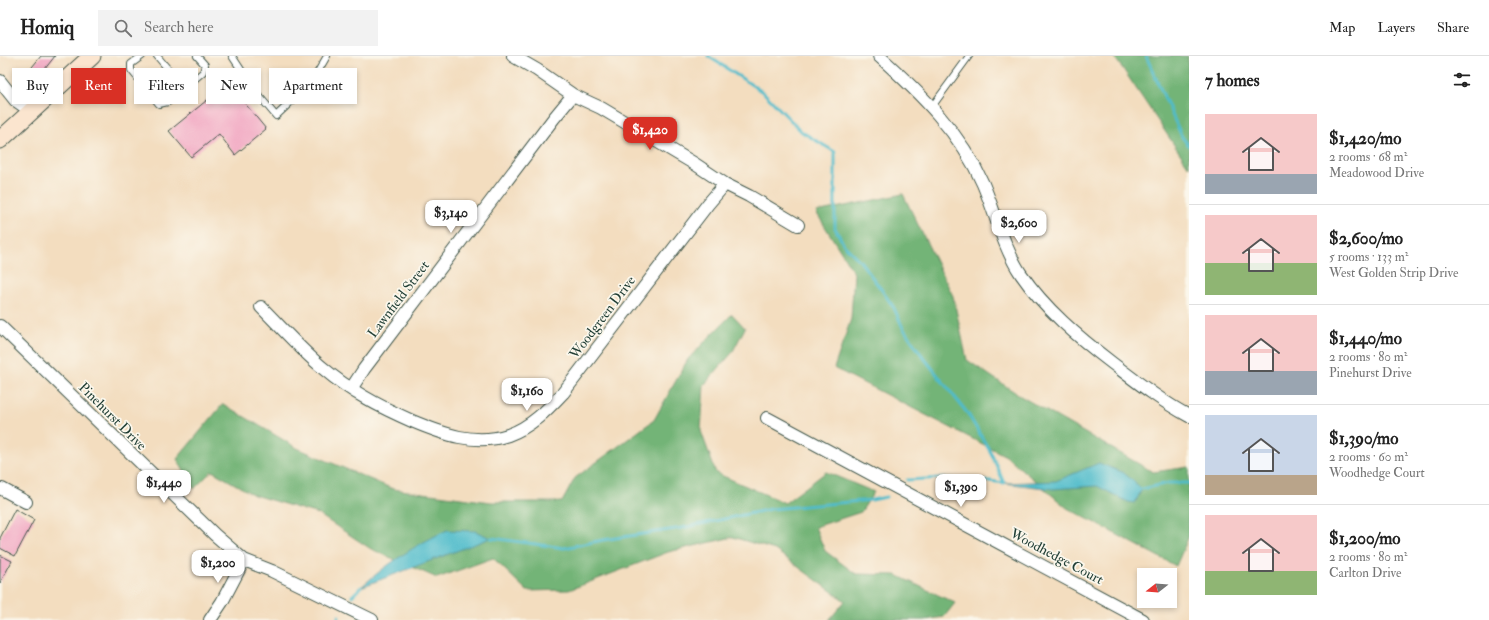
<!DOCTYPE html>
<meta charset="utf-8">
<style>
body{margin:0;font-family:"IM FELL Double Pica",serif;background:#f2f2f2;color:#222;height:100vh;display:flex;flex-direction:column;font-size:15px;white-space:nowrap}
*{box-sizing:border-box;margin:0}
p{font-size:13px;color:#767676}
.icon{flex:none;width:22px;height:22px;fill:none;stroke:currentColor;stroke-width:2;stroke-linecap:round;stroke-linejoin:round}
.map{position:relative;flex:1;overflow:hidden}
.sheet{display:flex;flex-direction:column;background:#fff;width:300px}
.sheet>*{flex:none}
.top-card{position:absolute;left:12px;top:12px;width:380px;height:36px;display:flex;gap:8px}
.needle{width:26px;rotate:253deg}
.controls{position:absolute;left:1137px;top:512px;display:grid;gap:8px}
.controls a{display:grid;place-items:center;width:40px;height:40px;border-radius:0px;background:#fff;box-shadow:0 2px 6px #0003;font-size:20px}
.price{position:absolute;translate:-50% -34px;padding:0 9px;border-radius:8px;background:#fff;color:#222;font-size:13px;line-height:26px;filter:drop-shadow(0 1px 2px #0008)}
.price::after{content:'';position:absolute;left:50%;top:24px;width:12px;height:9px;margin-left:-6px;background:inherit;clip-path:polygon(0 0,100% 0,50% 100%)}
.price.on{background:#d93025;color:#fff}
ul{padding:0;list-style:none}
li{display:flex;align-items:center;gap:12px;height:100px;padding:0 16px}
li+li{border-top:1px solid #e0e0e0}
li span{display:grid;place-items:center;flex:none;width:112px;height:80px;border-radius:0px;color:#555}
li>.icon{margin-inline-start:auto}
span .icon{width:48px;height:48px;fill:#fffc;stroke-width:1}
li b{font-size:17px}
h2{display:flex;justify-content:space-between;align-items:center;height:48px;padding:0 16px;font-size:17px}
.tag{padding:0 14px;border-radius:0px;background:#fff;box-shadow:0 2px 6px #0003;font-size:14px;line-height:36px}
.tag.on{background:#d93025;color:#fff}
header{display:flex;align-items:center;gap:24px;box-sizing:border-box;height:56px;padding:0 20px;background:#fff;border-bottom:1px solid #e0e0e0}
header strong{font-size:19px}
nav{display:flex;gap:22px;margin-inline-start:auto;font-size:14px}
.search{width:280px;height:36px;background:#f2f2f2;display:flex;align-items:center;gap:10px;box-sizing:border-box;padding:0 14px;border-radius:0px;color:#767676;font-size:15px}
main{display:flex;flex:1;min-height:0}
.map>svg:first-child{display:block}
.forest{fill:#73b477;stroke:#497856}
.water{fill:#50bccb;stroke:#387c80}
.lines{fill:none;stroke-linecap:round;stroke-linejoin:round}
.stream{stroke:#50bccb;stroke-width:3}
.building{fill:#f1a3c0}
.lane-casing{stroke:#3f5549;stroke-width:8}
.street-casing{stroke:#3f5549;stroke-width:14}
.secondary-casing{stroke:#3f5549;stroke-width:19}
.lane{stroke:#fff;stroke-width:6}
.street{stroke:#fff;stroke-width:12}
.secondary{stroke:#fbe5cf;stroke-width:17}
.labels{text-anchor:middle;stroke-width:3.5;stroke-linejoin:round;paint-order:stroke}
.street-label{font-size:14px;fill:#1f3d34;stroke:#fbf7ec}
</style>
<header>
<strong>Homiq</strong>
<div class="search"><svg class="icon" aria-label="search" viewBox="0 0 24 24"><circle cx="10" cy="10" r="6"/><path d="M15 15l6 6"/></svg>Search here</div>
<nav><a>Map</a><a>Layers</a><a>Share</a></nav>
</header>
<main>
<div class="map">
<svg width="1189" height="564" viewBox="0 0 1189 564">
<rect width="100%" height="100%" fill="#fbf7ec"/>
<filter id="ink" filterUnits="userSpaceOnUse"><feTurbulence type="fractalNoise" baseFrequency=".025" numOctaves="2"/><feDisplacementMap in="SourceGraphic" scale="8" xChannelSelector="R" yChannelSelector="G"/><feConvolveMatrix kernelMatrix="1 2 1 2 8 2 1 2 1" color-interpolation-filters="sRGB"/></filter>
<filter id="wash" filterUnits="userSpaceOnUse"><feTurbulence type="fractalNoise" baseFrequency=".012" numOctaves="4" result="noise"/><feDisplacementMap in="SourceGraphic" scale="16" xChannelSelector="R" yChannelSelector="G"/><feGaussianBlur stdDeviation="0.9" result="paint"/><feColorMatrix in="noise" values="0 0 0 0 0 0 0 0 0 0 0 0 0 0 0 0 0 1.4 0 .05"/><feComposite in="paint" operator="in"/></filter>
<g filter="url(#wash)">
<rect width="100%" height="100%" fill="#f3ddbf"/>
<!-- forest -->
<path class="forest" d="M 1113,0 L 1188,0 L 1189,111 L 1121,10 Z
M 903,138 L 953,240 L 967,304 L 1022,341 L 1153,416 L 1189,411 L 1189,480 L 1176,510 L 1067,452 L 1006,400 L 834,312 L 851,263 L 854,217 L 816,156 Z
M 732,258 L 745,272 L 732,297 L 704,329 L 701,375 L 716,417 L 785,447 L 826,416 L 874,436 L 861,456 L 815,471 L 825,495 L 856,518 L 896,519 L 955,547 L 944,561 L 924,564 L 829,564 L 845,545 L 775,494 L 733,481 L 668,496 L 569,534 L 527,535 L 493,502 L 437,522 L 371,493 L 318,458 L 254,439 L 212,415 L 194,433 L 177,403 L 223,348 L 297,392 L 393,433 L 491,446 L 562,446 L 575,422 L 654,364 L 688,303 Z"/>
<!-- water -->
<path class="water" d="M 1099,407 L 1124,417 L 1142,433 L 1135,447 L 1128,446 L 1097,430 L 1053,433 L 1004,427 L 1056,425 Z
M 447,474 L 475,475 L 491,482 L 361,531 C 387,508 415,489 447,474 Z"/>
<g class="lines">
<!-- stream -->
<path class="stream" d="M 708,0 L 764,37 L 802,76 L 835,96 L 835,172 L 844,189 L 860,205 L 881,233 L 894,252 L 903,272 L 921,298 L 968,358 L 991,397 L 1004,427
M 1146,0 L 1182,81 L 1189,90
M 907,424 L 944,422 L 971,426 L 990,425 L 1004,427
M 1142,433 L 1169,427 L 1189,427
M 491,482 L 564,492 L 603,484 L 682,472 L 771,453 L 872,444 L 886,441
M 352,540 L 361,531
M 337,564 L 339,560"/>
</g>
<g id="blocks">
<!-- building -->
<path class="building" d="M 41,0 L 55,0 L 37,23 L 28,16 Z
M 228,27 L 266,73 L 235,99 L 219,78 L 191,101 L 169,75 Z
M 15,453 L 34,464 L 15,500 L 0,492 L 0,482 Z
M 0,499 L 12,505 L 0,527 Z"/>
</g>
</g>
<g filter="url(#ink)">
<use href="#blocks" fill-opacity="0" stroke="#3f5549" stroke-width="1"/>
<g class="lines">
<!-- lane casing -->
<g class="lane-casing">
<path id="lane" d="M 142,0 L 131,8 L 131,14 L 159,48 L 168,46 L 203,16 L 205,9 L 197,0
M 157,0 L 184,32
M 232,0 L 255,35 L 276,60 L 312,26 L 327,0
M 931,52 L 969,0"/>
</g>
<!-- street casing -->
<g class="street-casing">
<path id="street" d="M 513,0 L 537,14 L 573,39 L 601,52 L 695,108 L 725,128 L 749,140 L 798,169
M 879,0 C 920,37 961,77 983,128 C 995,156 1004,193 1021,218 C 1045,253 1078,281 1112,307 C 1137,326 1161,345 1189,360
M 0,25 L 15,44 L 31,55
M 261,251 C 282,272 301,294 324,313 C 351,336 380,351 412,365 C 443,378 475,390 508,379 C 531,371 547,354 563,337 L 708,148 L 725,128
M 0,270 L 215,479 L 244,504 L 272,515 L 372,564
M 351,333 L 364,313 L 554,62 L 573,39
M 767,362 L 1143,564
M 2,433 L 26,446
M 210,564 L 222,546 L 244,504"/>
</g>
<!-- secondary casing -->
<g class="secondary-casing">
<path id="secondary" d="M 0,84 L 92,0"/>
</g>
<!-- lane -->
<use href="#lane" class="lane"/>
<!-- street -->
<use href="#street" class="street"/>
<!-- secondary -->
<use href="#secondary" class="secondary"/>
</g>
</g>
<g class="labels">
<!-- street labels -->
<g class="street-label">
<text transform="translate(398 243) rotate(-53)" y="5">Lawnfield Street</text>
<text transform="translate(602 261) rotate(-53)" y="5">Woodgreen Drive</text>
<text transform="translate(113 360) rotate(45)" y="5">Pinehurst Drive</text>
<text transform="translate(1057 500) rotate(28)" y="5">Woodhedge Court</text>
</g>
</g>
</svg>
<div class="controls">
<a><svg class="needle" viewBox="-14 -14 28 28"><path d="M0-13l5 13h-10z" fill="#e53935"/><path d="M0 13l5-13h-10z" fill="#767676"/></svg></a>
</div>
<b class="price on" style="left:650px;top:95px">$1,420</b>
<b class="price" style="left:451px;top:178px">$3,140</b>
<b class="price" style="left:1019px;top:188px">$2,600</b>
<b class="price" style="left:527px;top:356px">$1,160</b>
<b class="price" style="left:164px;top:448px">$1,440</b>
<b class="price" style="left:961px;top:452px">$1,390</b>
<b class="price" style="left:218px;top:528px">$1,200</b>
<div class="top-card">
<a class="tag">Buy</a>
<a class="tag on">Rent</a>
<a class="tag">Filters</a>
<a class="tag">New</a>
<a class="tag">Apartment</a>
</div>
</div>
<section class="sheet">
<h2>7 homes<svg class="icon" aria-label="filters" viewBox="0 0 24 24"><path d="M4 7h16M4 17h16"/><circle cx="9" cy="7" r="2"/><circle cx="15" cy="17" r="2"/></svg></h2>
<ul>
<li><span style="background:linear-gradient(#f6c9c9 75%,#9aa5b1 0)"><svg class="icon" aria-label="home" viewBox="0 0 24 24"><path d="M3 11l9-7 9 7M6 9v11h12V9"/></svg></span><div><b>$1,420/mo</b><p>2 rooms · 68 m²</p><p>Meadowood Drive</p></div></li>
<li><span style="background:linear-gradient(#f6c9c9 60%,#8fb573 0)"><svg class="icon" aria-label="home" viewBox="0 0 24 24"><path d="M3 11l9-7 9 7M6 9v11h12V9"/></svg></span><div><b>$2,600/mo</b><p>5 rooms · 133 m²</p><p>West Golden Strip Drive</p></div></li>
<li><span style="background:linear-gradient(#f6c9c9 70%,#9aa5b1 0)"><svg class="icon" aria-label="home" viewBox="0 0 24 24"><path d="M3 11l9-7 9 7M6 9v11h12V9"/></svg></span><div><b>$1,440/mo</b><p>2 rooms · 80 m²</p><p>Pinehurst Drive</p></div></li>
<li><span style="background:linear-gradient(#c9d6e8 75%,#b9a48a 0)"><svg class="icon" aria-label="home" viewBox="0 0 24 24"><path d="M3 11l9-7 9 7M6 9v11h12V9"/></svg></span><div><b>$1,390/mo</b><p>2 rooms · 60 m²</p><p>Woodhedge Court</p></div></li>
<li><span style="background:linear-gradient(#f6c9c9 70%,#8fb573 0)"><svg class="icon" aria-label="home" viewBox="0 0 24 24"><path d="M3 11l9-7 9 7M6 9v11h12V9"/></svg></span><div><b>$1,200/mo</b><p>2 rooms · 80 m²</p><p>Carlton Drive</p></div></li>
</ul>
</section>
</main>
